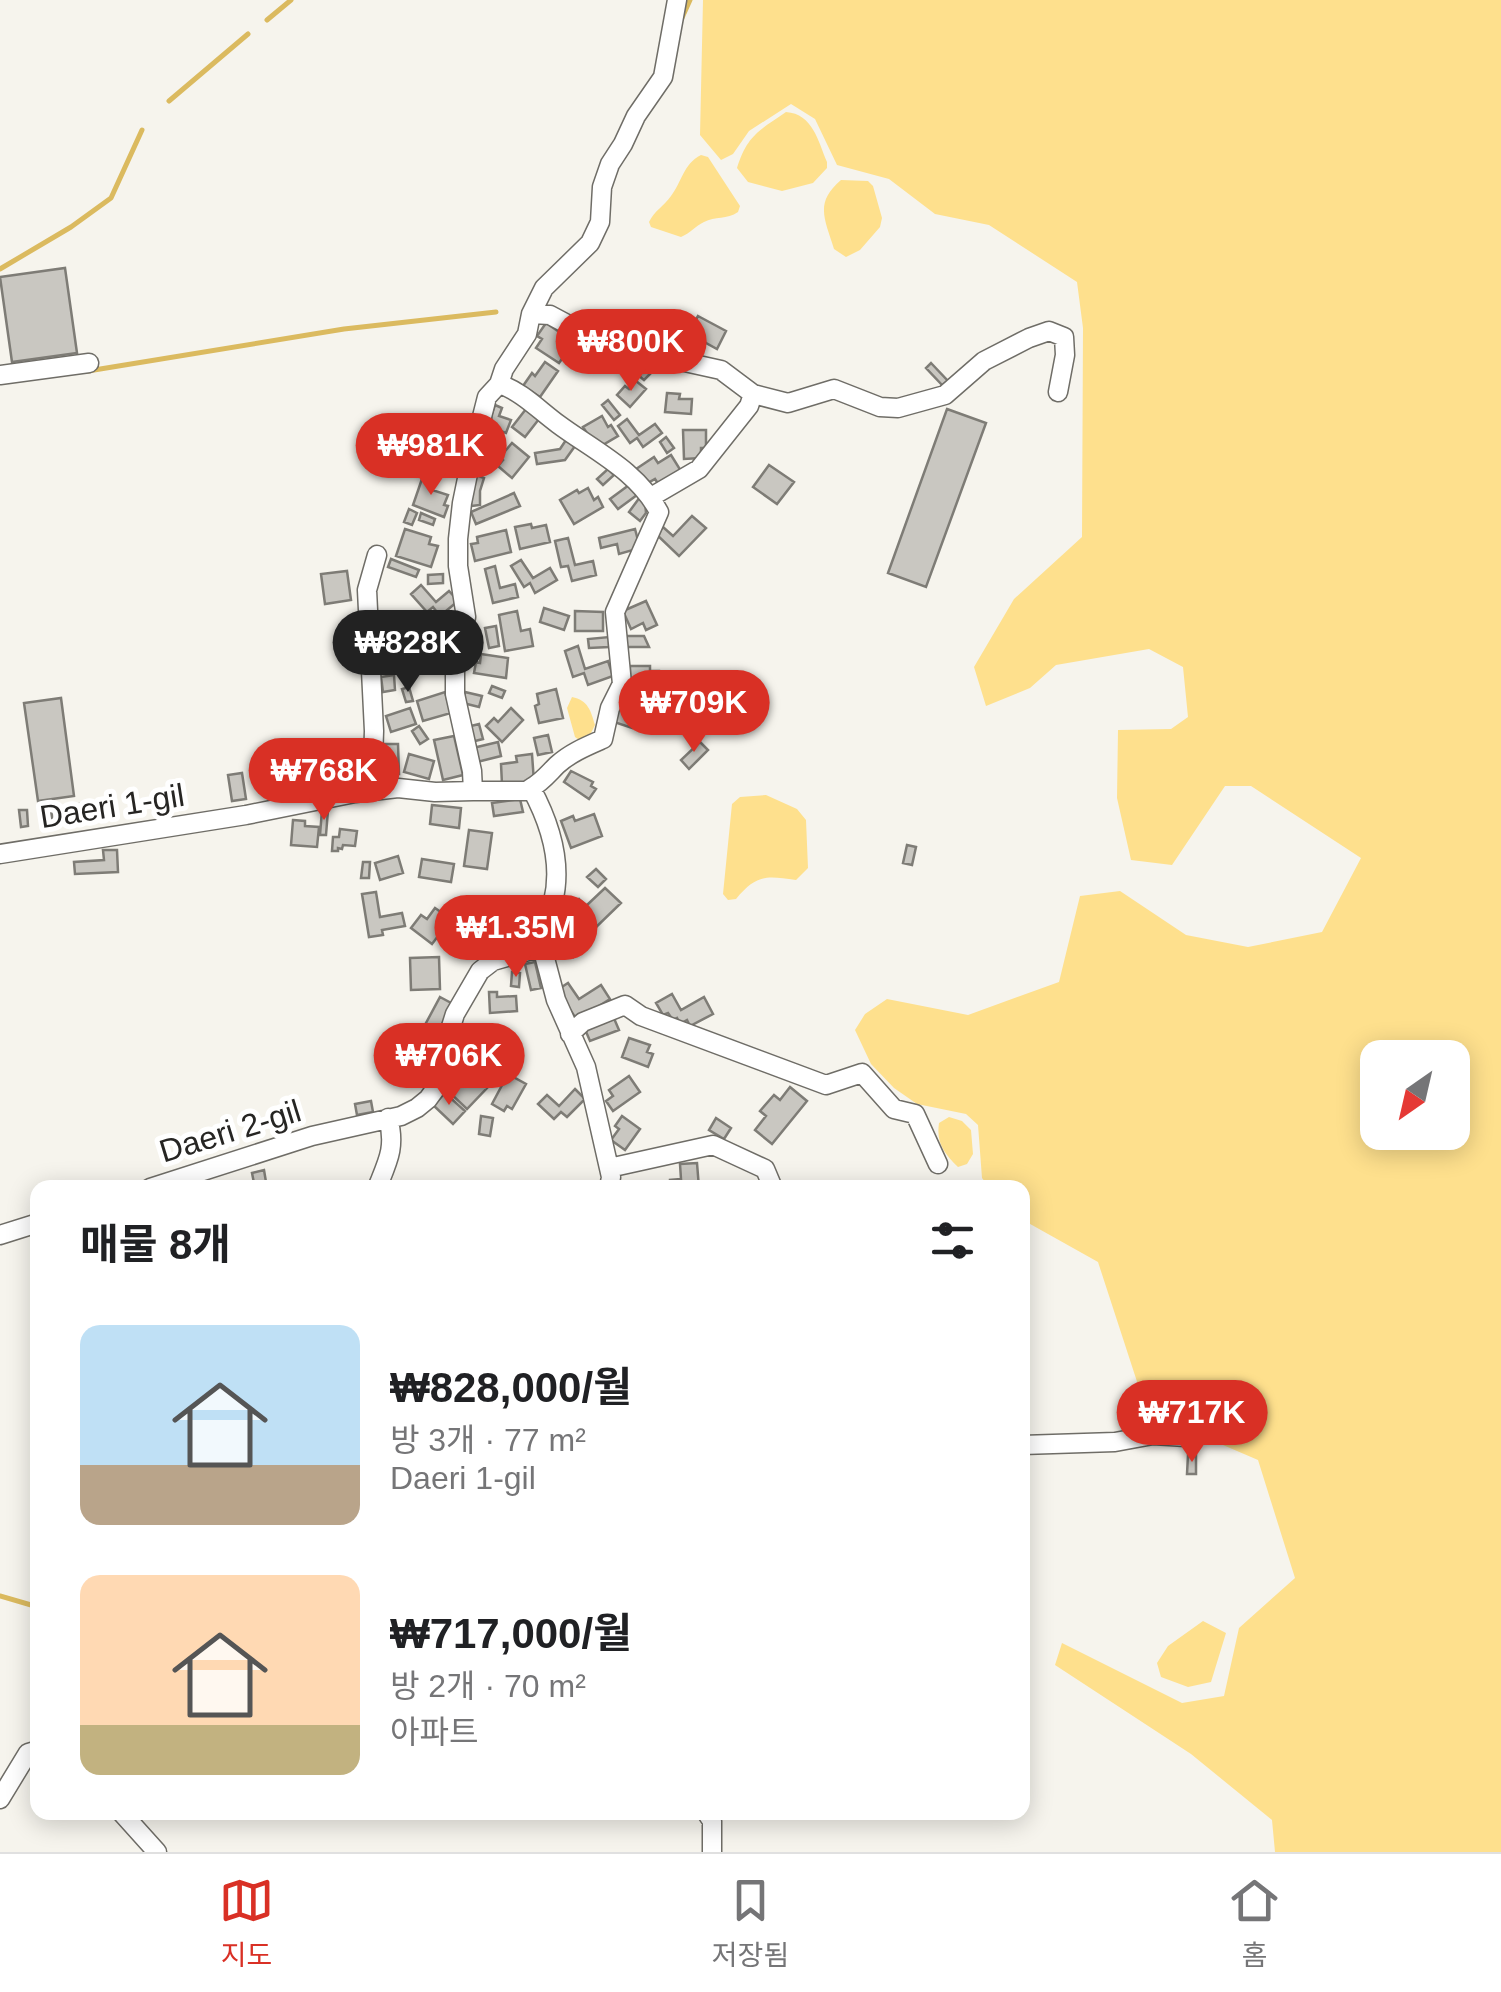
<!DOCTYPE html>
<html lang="ko">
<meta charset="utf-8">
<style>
body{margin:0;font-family:Helvetica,"Noto Sans KR",sans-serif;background:#f6f6f6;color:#202124;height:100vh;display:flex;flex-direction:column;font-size:38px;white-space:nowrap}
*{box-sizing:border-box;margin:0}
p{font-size:32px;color:#757577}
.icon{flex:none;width:55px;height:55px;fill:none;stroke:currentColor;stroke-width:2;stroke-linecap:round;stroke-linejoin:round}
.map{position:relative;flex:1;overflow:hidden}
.side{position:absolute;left:30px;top:1180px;width:1000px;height:640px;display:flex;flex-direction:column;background:#fff;border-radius:20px;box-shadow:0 5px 25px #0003}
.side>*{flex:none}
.needle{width:65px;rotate:214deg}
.buttons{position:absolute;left:1360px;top:1040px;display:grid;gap:20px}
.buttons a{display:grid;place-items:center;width:110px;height:110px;border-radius:20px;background:#fff;box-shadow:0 5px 25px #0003;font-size:50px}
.price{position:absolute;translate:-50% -85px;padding:0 22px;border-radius:35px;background:#d93025;color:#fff;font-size:32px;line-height:65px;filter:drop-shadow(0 2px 5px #0008)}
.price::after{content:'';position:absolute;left:50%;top:60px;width:30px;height:22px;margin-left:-15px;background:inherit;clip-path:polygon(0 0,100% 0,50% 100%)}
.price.on{background:#222;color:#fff}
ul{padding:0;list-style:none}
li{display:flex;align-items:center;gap:30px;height:250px;padding:0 50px}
li span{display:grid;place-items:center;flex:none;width:280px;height:200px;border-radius:20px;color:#555}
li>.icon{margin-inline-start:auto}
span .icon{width:120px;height:120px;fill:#fffc;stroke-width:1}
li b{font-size:42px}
h2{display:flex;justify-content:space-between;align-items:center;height:120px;padding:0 50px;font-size:42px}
.menu{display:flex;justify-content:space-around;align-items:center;height:140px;border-top:2px solid #e0e0e0;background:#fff;font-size:28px;color:#757577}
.menu a{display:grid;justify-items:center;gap:5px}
.menu .on{color:#d93025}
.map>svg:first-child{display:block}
.green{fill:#fee08d;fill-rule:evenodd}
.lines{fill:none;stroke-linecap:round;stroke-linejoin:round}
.stream{stroke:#dbba5f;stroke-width:5}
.building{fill:#c9c7c1;stroke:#7e7c76;stroke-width:2.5}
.minor-casing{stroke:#6f6d67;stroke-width:21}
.minor{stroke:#fff;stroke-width:18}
.labels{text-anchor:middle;stroke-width:10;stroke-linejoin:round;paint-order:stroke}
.street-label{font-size:32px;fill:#262523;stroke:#fff}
</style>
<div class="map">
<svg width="1501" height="1852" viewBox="0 0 1501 1852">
<rect width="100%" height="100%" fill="#f6f4ed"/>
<!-- green -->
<path class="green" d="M 703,0 L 1501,0 L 1501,1852 L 1275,1852 L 1272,1820 L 1191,1754 L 1055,1665 L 1062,1643 L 1182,1703 L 1224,1696 L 1239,1628 L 1295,1578 L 1258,1460 L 1167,1421 L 1143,1400 L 1098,1262 L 1023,1220 L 1022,1188 L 989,1187 L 982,1178 L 978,1125 L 966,1114 L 917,1104 L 894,1088 L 871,1064 L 855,1030 L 865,1014 L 887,999 L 968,1015 L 1059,982 L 1080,896 L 1120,891 L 1186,935 L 1248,947 L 1322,932 L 1361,858 L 1251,786 L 1225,786 L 1172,865 L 1131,860 L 1117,798 L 1118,730 L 1171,729 L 1188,717 L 1183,667 L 1149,649 L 1056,665 L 1030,688 L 986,706 L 974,667 L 1014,599 L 1082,537 L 1083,328 L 1077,282 L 989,225 L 935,214 L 889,179 L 837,165 L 815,119 L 791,104 L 749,131 L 733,154 L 721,160 L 700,135 ZM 1378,1058 L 1452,1058 L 1452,1132 L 1378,1132 Z
M 786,112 C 813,114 818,141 827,162 L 827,168 L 813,183 L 782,191 L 748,182 L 737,168 C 747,135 760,130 786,112 Z
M 701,155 L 708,157 L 740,206 L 738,212 C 727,220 715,216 704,222 C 695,226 691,233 681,237 L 651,227 L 649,222 C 654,211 664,206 671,196 C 682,182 683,164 701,155 Z
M 841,180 L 868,181 L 873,186 L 882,218 L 880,227 L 860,250 L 846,257 L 834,249 C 825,219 814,203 841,180 Z
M 572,697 C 588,700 591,711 595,725 L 591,733 L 579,740 L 575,737 L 567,708 Z
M 766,795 L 797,809 L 806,820 L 808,868 L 796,880 C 766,876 757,874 736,899 L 728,900 L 723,894 L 732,804 L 740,797 Z
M 949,1117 L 962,1121 L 971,1130 L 973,1154 L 967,1164 L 958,1167 C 944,1153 936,1143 939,1123 Z
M 1203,1621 L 1226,1633 L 1211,1682 L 1188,1687 L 1161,1677 L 1157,1663 L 1168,1646 Z"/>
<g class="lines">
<!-- stream -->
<path class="stream" d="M 267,20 L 291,0
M 681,20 L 690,0
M 169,101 L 248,34
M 0,269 L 71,227 L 111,198 L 142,130
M 88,371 L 344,329 L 496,312
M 0,1596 L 38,1607"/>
</g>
<!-- building -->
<path class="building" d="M 65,268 L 77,353 L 12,362 L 0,277 Z
M 698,316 L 726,331 L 717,349 L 688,333 Z
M 546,323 L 574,342 L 559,363 L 536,348 L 542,339 L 537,336 Z
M 545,362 L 558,371 L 540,397 L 523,386 L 532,373 L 535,376 Z
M 638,363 L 650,374 L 644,380 L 632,370 Z
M 931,363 L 948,381 L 943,386 L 926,368 Z
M 636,381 L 646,389 L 630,407 L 617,395 L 625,386 L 629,389 Z
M 667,393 L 680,394 L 679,399 L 692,399 L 691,414 L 665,412 Z
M 608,400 L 620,415 L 614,420 L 602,405 Z
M 495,405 L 502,408 L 499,416 L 511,420 L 506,433 L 492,428 L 491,416 Z
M 526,409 L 539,419 L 525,437 L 512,427 Z
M 947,409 L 986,423 L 926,587 L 888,573 Z
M 602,416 L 608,427 L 611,425 L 618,436 L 601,446 L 592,441 L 583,427 Z
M 627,419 L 639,435 L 655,424 L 662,433 L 643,447 L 637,438 L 630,443 L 618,426 Z
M 683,430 L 706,430 L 706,448 L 701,448 L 701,458 L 684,459 Z
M 463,436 L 472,439 L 458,475 L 434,466 L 439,454 L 445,456 L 451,439 L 460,442 Z
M 666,437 L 674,448 L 667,453 L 660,442 Z
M 566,440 L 575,446 L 565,460 L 537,464 L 535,453 L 560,449 Z
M 512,443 L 529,457 L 512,478 L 498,466 L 503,460 L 500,457 Z
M 671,455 L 681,471 L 659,485 L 655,479 L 646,484 L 636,469 L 654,457 L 658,463 Z
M 481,457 L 495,462 L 492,468 L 479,464 Z
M 769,465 L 794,482 L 777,504 L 753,487 Z
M 608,469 L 614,475 L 603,485 L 597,479 Z
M 476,475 L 484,478 L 480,491 L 480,505 L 471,506 L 471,491 Z
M 423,476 L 435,481 L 432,490 L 448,495 L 444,505 L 448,506 L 444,517 L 413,505 Z
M 629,485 L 637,495 L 618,509 L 610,499 Z
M 588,488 L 594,500 L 598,497 L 603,507 L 574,524 L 560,500 L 577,490 L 579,493 Z
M 514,493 L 520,506 L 476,524 L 471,512 Z
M 640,497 L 645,501 L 646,513 L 640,521 L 629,512 Z
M 409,509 L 417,513 L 412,525 L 404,522 Z
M 421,513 L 435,519 L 433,525 L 419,520 Z
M 692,516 L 706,528 L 679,556 L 656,534 L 663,527 L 673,536 Z
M 531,524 L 532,528 L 546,525 L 550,542 L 520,549 L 515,527 Z
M 405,529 L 431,537 L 429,544 L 438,546 L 431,567 L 396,556 Z
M 635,529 L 640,548 L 619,554 L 617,544 L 601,548 L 599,538 Z
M 506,530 L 511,552 L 475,561 L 471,544 L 478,543 L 477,537 Z
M 568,538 L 575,565 L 593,561 L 596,575 L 572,581 L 568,566 L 561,567 L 555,541 Z
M 391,559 L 419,570 L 416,577 L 388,567 Z
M 521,560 L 533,578 L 550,568 L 557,580 L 535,593 L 530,583 L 524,587 L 511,566 Z
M 495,566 L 500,588 L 515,584 L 518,597 L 493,603 L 485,569 Z
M 347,571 L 351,600 L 325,604 L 321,574 Z
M 443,574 L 443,583 L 428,584 L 428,575 Z
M 421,585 L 436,602 L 449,591 L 458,601 L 440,616 L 433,607 L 427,612 L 411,594 Z
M 646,601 L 657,625 L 646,630 L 643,623 L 631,629 L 623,611 Z
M 544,608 L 569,616 L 564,630 L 540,622 Z
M 517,611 L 521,631 L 530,629 L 533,646 L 505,651 L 499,615 Z
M 575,611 L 603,612 L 603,631 L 575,631 Z
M 496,626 L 499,646 L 489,648 L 485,628 Z
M 625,636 L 644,636 L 649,647 L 625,647 Z
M 609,637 L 609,647 L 589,648 L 588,639 Z
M 417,639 L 419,664 L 384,666 L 383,648 L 390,647 L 389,640 Z
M 578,646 L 585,669 L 608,661 L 613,676 L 588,685 L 584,673 L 573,677 L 565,651 Z
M 481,654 L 508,658 L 506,678 L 474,673 L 476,662 L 480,663 Z
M 630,666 L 650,666 L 650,671 L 659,671 L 659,686 L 630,686 Z
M 394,675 L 395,690 L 383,692 L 381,677 Z
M 492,686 L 505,691 L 502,698 L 489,693 Z
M 409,687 L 413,701 L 406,702 L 402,689 Z
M 556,689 L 563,718 L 539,723 L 535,706 L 539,704 L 537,694 Z
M 445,692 L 451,713 L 423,721 L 417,701 Z
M 465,692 L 482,696 L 479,707 L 463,703 Z
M 61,698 L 74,796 L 38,801 L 24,703 Z
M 619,706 L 637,712 L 632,728 L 614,722 Z
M 410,708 L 416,724 L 391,732 L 386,716 Z
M 511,708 L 523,720 L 502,742 L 486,726 L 494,718 L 498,722 Z
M 479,724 L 483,739 L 471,742 L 467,727 Z
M 419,726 L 428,739 L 420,744 L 412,731 Z
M 548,735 L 552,752 L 538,755 L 534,738 Z
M 454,736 L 463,775 L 443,780 L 434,740 Z
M 355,742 L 359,765 L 366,764 L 369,780 L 336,784 L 335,773 L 315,775 L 312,749 Z
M 498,742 L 501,756 L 477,762 L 473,748 Z
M 700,742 L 708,750 L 689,769 L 681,760 Z
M 382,744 L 398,744 L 399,774 L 383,774 Z
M 409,754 L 434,761 L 429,779 L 404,772 Z
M 532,754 L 534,782 L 502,784 L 501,764 L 517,762 L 516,756 Z
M 571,771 L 593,782 L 591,786 L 596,789 L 589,799 L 564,782 Z
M 242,773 L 246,799 L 232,801 L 228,775 Z
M 520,799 L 523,812 L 494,816 L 492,803 Z
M 80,804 L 82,821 L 75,821 L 73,805 Z
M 432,805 L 461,808 L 459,828 L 430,824 Z
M 58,808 L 60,825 L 53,825 L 51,809 Z
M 19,810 L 27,810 L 28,826 L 21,827 Z
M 42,810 L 49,810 L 50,826 L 43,827 Z
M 322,810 L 328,810 L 326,835 L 320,835 Z
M 594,814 L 602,836 L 571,848 L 561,821 L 573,816 L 575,821 Z
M 293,820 L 305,821 L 305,826 L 319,827 L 317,847 L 291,845 Z
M 340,829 L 357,831 L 355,846 L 343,845 L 342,849 L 338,848 L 338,851 L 332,851 L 333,837 L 339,837 Z
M 469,830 L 492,833 L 487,869 L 464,866 Z
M 907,845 L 916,847 L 912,865 L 903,863 Z
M 103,850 L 117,850 L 118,872 L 75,874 L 74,862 L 104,860 Z
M 398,856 L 403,873 L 380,880 L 375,863 Z
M 422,859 L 454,864 L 451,882 L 419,877 Z
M 363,862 L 370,862 L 369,878 L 361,878 Z
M 596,869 L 606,879 L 598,887 L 587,877 Z
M 605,888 L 621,903 L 589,934 L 567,911 L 579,899 L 586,906 Z
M 376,892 L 380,917 L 402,913 L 405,926 L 382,930 L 383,935 L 369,937 L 362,894 Z
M 492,906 L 501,914 L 494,921 L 504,931 L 518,916 L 521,919 L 528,913 L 538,923 L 517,946 L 510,939 L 500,950 L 482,932 L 487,927 L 479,920 Z
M 435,908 L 451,919 L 432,944 L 411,928 L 421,915 L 427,919 Z
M 572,928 L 585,935 L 573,957 L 548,945 L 553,935 L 566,941 Z
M 439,957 L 440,989 L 411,990 L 410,958 Z
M 535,962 L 541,988 L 531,990 L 525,964 Z
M 512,972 L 520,973 L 519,987 L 511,986 Z
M 568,983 L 579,999 L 601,985 L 610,999 L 577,1020 L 557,990 Z
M 489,992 L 497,992 L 497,997 L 516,996 L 517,1011 L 490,1013 Z
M 672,994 L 681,1010 L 704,997 L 713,1014 L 690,1026 L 687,1020 L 680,1024 L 677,1018 L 673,1020 L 668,1013 L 663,1015 L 656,1003 Z
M 440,997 L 453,1004 L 439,1030 L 426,1023 Z
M 613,1016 L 619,1030 L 590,1041 L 584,1027 Z
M 629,1038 L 650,1045 L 647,1052 L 653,1054 L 648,1067 L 622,1057 Z
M 436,1040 L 441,1071 L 407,1076 L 402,1045 Z
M 520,1045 L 521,1059 L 511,1060 L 510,1046 Z
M 508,1074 L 526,1084 L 512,1109 L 507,1106 L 504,1111 L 492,1104 Z
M 474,1076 L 487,1088 L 467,1109 L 450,1093 L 460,1082 L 465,1085 Z
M 629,1076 L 640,1092 L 613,1111 L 606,1101 L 613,1096 L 609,1090 Z
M 790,1087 L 807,1101 L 772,1144 L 755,1130 L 766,1116 L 760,1111 L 774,1095 L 780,1100 Z
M 575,1089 L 585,1099 L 567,1117 L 561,1112 L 554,1119 L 538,1104 L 547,1095 L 559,1106 Z
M 445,1093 L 465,1111 L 453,1124 L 433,1105 Z
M 371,1101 L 373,1112 L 357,1115 L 355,1104 Z
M 481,1116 L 493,1118 L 490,1136 L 479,1134 Z
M 622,1116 L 640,1129 L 625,1150 L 611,1140 L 619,1129 L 615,1126 Z
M 716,1118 L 731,1128 L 724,1139 L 709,1130 Z
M 697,1163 L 699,1188 L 670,1188 L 670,1180 L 681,1179 L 680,1164 Z
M 264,1170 L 267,1188 L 255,1188 L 252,1173 Z
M 1188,1455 L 1196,1455 L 1196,1474 L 1187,1474 Z"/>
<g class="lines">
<!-- minor casing -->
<g class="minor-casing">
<path id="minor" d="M 531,314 L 550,315 L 580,331 L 616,335 L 653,355 L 721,370 L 753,394 L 788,403 L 834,389 L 880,407 L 898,408 L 945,395 L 984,361 L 1029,338 L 1049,331 L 1064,337 L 1065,355 L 1058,392
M 0,375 L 89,363
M 651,497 L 699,469 L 749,406 L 753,394
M 372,790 L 374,731 L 367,590 L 377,555
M 473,791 L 527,791 L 531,788
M 0,854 L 246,815 L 355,793 L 398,788 L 435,792 L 473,791 L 472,771 L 455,694 L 455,669 L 466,617 L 458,566 L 458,539 L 462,503 L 470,464 L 487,397 L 499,384 L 504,369 L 527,334 L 531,314 L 544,288 L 590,243 L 600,222 L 602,187 L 610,164 L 623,144 L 636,116 L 663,77 L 677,0
M 542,947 L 556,1000 L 586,1067 L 611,1177 L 609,1188
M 570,1034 L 583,1022 L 625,1005 L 641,1016 L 826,1085 L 862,1073 L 894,1109 L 915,1114 L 938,1164
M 609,1168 L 713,1145 L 765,1169 L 773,1188
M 150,1188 L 312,1136 L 401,1116 L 417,1108 L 428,1099 L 449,1070 L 449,1033 L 455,1014 L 480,971 L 493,961 L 542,947 C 543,931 550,918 553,902 C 563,862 550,823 531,788 C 542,782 548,774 557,765 C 570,753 587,746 603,739 L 610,708 L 622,684 L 615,612 L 659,512 C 638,471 593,450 558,424 C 539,410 521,391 499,384
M 377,1188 C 388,1161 396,1147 388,1118
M 0,1235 L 38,1223
M 1022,1445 L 1115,1442 L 1153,1435 L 1186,1437
M 0,1799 L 28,1753 L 38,1750
M 121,1812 L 157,1852
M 706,1812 L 712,1821 L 712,1852"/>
</g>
<!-- minor -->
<use href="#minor" class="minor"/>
</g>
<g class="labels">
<!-- street labels -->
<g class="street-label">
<text transform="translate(112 806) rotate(-9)" y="11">Daeri 1-gil</text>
<text transform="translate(230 1131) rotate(-17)" y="11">Daeri 2-gil</text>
</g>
</g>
</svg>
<div class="buttons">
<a><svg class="needle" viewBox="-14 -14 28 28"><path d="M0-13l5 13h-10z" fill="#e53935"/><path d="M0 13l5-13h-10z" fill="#757577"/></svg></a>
</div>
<b class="price" style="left:631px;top:394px">₩800K</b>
<b class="price" style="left:431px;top:498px">₩981K</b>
<b class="price on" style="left:408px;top:695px">₩828K</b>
<b class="price" style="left:694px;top:755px">₩709K</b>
<b class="price" style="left:324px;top:823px">₩768K</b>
<b class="price" style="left:516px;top:980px">₩1.35M</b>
<b class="price" style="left:449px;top:1108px">₩706K</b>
<b class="price" style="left:1192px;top:1465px">₩717K</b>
<section class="side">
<h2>매물 8개<svg class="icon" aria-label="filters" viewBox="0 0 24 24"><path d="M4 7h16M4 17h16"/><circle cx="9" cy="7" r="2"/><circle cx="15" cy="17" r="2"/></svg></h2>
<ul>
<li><span style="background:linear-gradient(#bfe0f5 70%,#b9a48a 0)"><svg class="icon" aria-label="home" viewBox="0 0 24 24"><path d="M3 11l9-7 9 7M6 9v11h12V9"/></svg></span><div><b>₩828,000/월</b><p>방 3개 · 77 m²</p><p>Daeri 1-gil</p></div></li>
<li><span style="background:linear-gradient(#ffd9b3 75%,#c2b280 0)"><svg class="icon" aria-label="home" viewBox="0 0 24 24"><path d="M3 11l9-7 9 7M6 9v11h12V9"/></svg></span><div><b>₩717,000/월</b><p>방 2개 · 70 m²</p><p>아파트</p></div></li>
</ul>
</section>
</div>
<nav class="menu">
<a class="on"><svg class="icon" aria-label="map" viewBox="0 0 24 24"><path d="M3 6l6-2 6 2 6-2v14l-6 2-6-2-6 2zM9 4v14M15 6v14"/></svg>지도</a>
<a><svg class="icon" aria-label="saved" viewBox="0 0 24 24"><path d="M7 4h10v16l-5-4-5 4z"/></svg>저장됨</a>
<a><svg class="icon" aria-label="home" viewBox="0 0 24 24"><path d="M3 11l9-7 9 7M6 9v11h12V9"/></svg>홈</a>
</nav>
